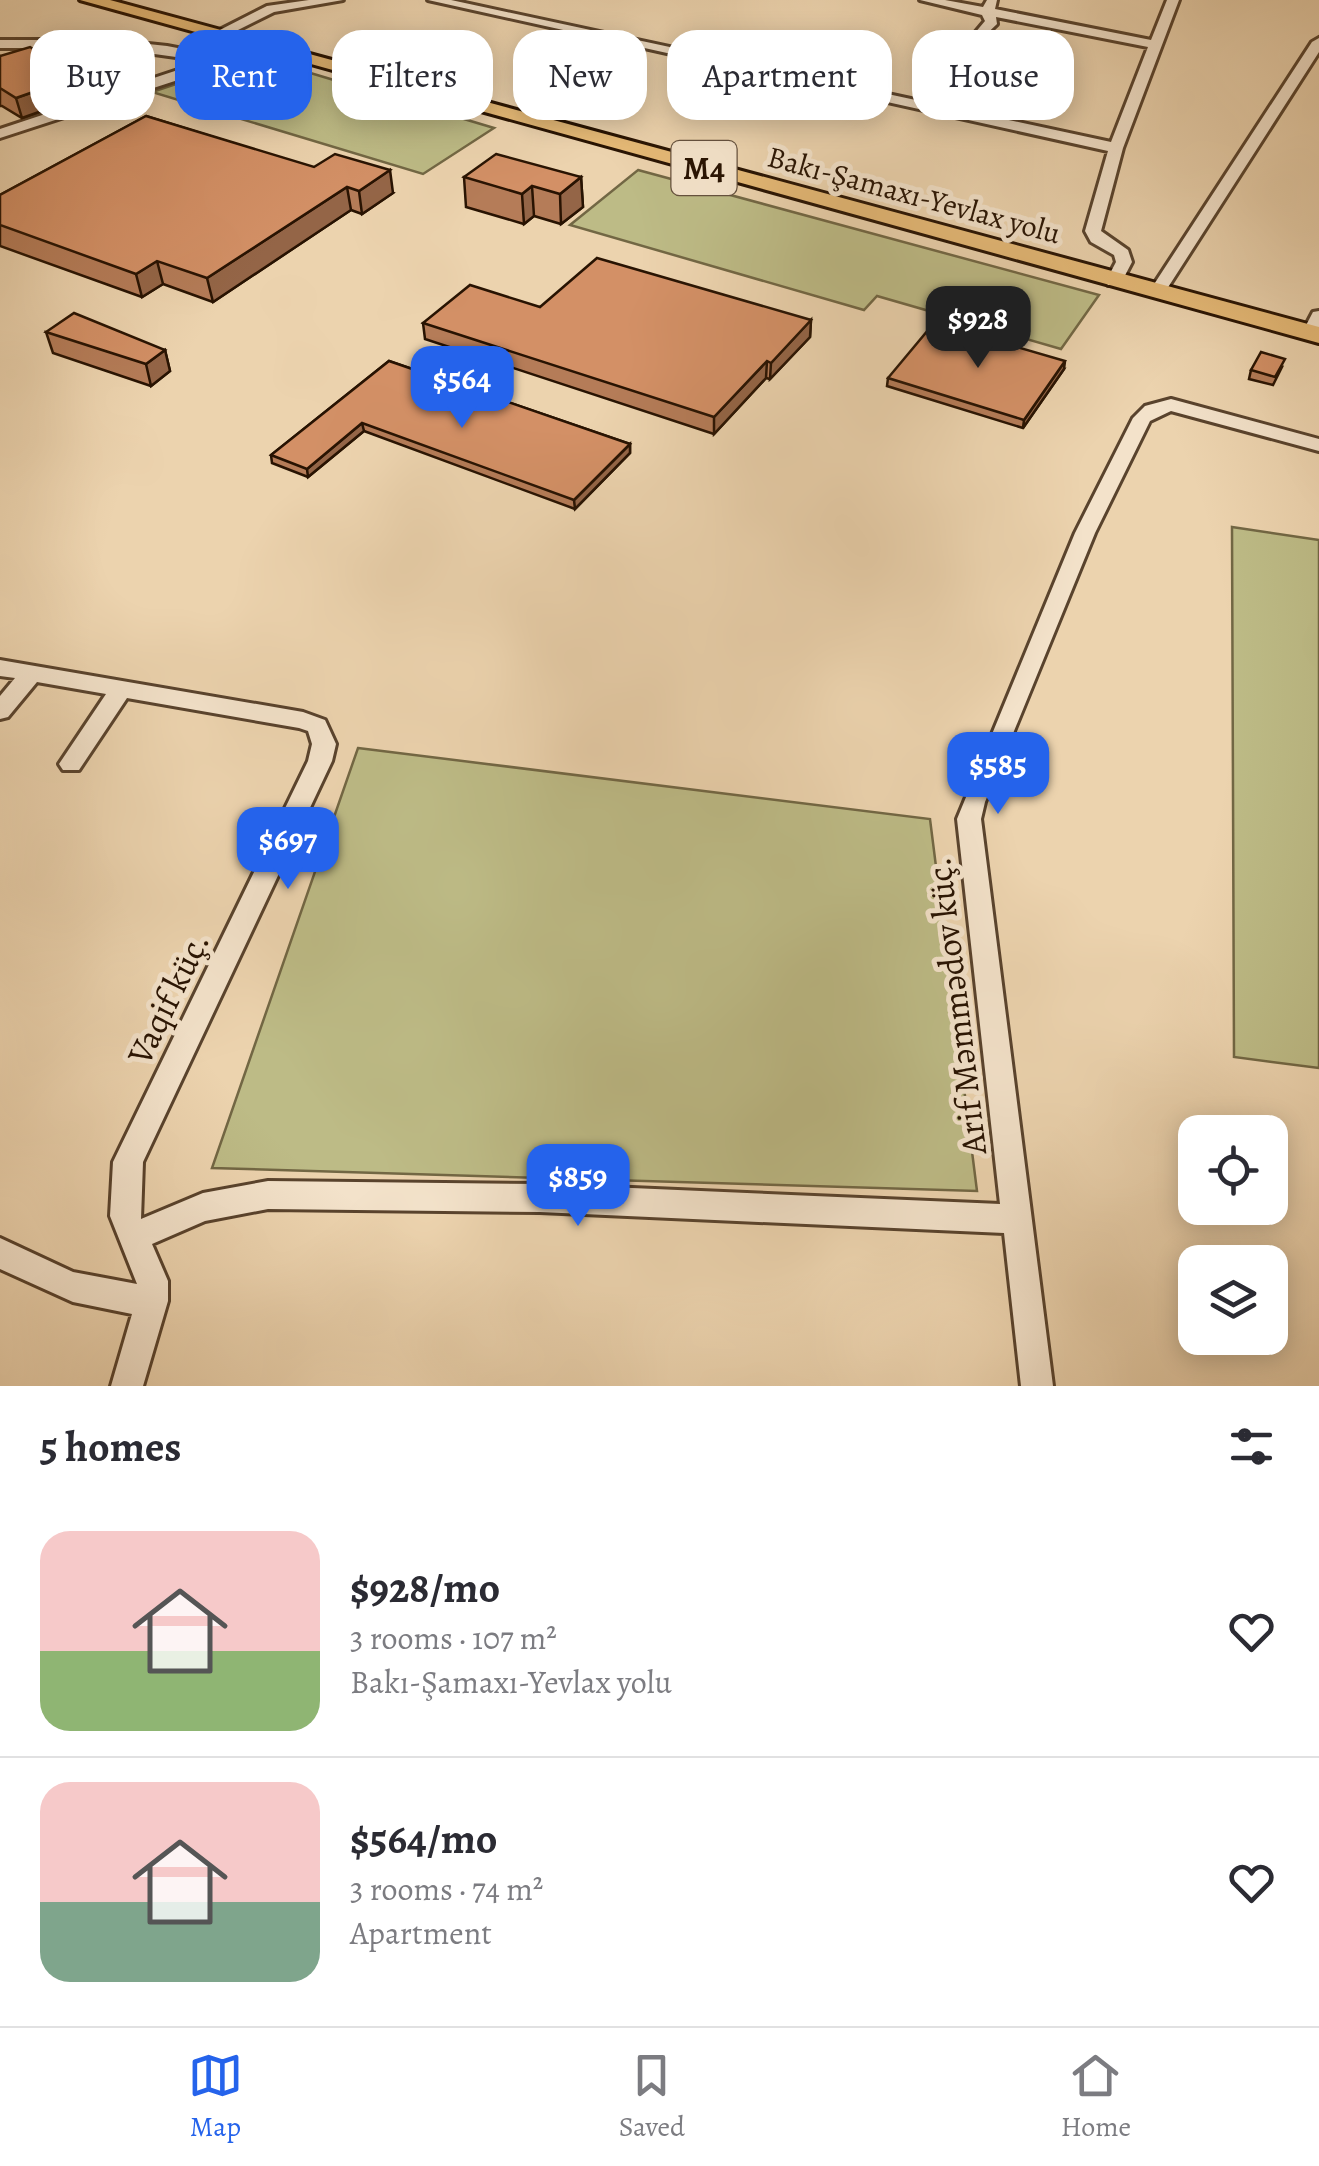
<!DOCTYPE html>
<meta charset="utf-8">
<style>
body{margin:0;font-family:Alegreya,serif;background:#f2f2f3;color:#2b2b33;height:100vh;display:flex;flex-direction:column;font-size:38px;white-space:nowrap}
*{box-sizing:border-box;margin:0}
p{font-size:32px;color:#7c7c81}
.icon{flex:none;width:55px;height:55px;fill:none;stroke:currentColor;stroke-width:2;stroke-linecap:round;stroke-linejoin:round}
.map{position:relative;height:1386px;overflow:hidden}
.panel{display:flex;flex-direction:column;background:#fff;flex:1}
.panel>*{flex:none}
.hud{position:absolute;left:30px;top:30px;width:1260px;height:90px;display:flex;gap:20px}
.buttons{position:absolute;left:1178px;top:1115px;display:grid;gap:20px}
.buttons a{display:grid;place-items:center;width:110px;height:110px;border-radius:20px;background:#fff;box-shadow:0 5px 25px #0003;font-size:50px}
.price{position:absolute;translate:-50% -85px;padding:0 22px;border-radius:20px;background:#2563eb;color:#fff;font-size:32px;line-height:65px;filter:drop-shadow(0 2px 5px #0008)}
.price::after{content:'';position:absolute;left:50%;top:60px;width:30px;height:22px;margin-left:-15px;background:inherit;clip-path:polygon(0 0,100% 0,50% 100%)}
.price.active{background:#222;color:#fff}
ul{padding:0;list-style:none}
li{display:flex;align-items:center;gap:30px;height:250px;padding:0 40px}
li+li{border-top:2px solid #e1e1e2}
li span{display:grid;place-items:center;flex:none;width:280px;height:200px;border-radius:30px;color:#555}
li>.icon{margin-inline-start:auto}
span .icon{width:120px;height:120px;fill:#fffc;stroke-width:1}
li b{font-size:42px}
h2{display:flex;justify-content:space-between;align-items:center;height:120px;padding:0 40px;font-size:42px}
.tag{padding:0 35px;border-radius:30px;background:#fff;box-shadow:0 5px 25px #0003;font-size:35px;line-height:90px}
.tag.active{background:#2563eb;color:#fff}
.tabs{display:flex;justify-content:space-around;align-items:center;height:140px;border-top:2px solid #e1e1e2;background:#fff;font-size:28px;color:#7c7c81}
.tabs a{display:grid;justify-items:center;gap:5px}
.tabs .active{color:#2563eb}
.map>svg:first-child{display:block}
.green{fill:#bdbb86;stroke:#726744;stroke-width:2.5}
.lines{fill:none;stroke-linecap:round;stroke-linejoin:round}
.minor-casing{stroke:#59432d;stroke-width:6}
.highway-casing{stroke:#281302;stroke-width:6}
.minor{fill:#f3e2ca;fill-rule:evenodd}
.highway{fill:#e6ba77;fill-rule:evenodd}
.wall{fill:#b57c58;stroke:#281302;stroke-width:2.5}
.shaded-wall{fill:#946547;stroke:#281302;stroke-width:2.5}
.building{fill:#d39066;stroke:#281302;stroke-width:2.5}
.labels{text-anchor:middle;stroke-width:10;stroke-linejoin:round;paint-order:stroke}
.far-street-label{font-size:30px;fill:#281302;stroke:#f3e2ca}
.shield{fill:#f3e2ca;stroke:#65513e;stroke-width:2.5}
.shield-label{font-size:32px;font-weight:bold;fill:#281302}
.street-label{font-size:35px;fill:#281302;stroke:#f3e2ca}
</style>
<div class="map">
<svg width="1319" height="1386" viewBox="0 0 1319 1386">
<rect width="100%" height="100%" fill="#ecd3ae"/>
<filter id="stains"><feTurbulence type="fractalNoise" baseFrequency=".002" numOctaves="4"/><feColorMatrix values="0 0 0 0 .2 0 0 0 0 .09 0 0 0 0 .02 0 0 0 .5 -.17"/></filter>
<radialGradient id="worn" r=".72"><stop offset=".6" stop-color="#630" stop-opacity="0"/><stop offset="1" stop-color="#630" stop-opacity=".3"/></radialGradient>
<!-- green -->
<path class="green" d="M 267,60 L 494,128 L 423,174 L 152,92 L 236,64 Z
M 638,170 L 1099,295 L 1061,349 L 877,296 L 864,310 L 570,225 Z
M 1232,527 L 1319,540 L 1319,1068 L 1234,1057 Z
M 358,748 L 930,819 L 977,1191 L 212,1168 Z"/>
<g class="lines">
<!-- minor casing -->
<g class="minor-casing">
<path id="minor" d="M 309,0 L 343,0 L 274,12 L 224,37 L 212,34 L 267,6 Z
M 428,0 L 451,0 L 1111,142 L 1148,47 L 996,17 L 997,24 L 976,44 L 969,40 L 985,21 L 982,15 L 920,0 L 945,0 L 983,7 L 987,0 L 997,0 L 995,9 L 1151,40 L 1167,0 L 1179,0 L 1123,148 L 1101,231 L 1128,250 L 1132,262 L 1120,285 L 1108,285 L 1106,281 L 1116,262 L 1114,255 L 1091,242 L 1085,231 L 1108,151 Z
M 1319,38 L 1319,52 L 1165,292 L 1163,296 L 1151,296 L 1149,292 L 1312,42 Z
M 0,40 L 111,40 L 167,46 L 219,56 L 262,42 L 269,46 L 227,64 L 0,138 L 0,129 L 205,61 L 111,48 L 0,48 Z
M 1319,311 L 1319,334 L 1305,337 L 1302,333 L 1313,312 Z
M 1171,399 L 1319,439 L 1319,451 L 1171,411 L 1150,421 L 1095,533 L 985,802 L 981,819 L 1053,1386 L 1021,1386 L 1004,1233 L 540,1212 L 268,1209 L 205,1221 L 152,1244 L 168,1281 L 168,1301 L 143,1386 L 111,1386 L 132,1314 L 73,1302 L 0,1269 L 0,1238 L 73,1272 L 137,1284 L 110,1216 L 113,1162 L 308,761 L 312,744 L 308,731 L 299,728 L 127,698 L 79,770 L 63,770 L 59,764 L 106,694 L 37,682 L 8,717 L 0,719 L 0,696 L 15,678 L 0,676 L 0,660 L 303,712 L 325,720 L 336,744 L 332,761 L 143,1162 L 141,1219 L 203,1193 L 268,1181 L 540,1184 L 1000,1204 L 957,819 L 1075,533 L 1133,418 L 1145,406 Z"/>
</g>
<!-- highway casing -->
<g class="highway-casing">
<path id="highway" d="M 80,0 L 110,0 L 1319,327 L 1319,343 Z"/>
</g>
<!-- minor -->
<use href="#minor" class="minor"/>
<!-- highway -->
<use href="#highway" class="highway"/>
</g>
<!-- wall -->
<path class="wall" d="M 0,56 L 84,96 L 22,118 L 2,106 L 0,106 Z
M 146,116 L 393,193 L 362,214 L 351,210 L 213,302 L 163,284 L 142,297 L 0,246 L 0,195 Z
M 464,177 L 581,177 L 583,207 L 561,224 L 534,216 L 524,224 L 466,207 Z
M 540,307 L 811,320 L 810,337 L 770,379 L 766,378 L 714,434 L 425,339 L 423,323 Z
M 46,332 L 165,350 L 170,371 L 151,386 L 53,353 Z
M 389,361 L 630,444 L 630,453 L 575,509 L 364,431 L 308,477 L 272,463 L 271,455 Z
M 1282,367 L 1273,385 L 1249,379 L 1251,370 Z
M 1064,369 L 1023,428 L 887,386 L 888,378 Z"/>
<!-- shaded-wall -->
<path class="shaded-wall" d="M 79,76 L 84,96 L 22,118 L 16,98 Z
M 390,170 L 393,193 L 362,214 L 359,191 Z
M 581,177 L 583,207 L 561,224 L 560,194 Z
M 532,186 L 534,216 L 524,224 L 522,194 Z
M 347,187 L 351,210 L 213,302 L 207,278 Z
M 157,261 L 163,284 L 142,297 L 136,274 Z
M 811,320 L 810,337 L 770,379 L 771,363 Z
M 165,350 L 170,371 L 151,386 L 146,364 Z
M 767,361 L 766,378 L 714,434 L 714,417 Z
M 1065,361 L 1064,369 L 1023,428 L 1024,420 Z
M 362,423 L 364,431 L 308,477 L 307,469 Z
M 630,444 L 630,453 L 575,509 L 574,500 Z"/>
<!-- building -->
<path class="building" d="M 30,47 L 79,76 L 16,98 L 0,88 L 0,56 Z
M 146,116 L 314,167 L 335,154 L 390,170 L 359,191 L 347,187 L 207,278 L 157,261 L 136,274 L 0,225 L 0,195 Z
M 496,154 L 581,177 L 560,194 L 532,186 L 522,194 L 464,177 Z
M 597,258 L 811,320 L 771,363 L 767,361 L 714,417 L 423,323 L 470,285 L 540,307 Z
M 74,313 L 165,350 L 146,364 L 46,332 Z
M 934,323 L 1065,361 L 1024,420 L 888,378 Z
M 1261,352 L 1285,359 L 1275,377 L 1251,370 Z
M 389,361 L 630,444 L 574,500 L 362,423 L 307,469 L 271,455 Z"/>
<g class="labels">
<!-- far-street labels -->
<g class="far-street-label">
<text transform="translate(914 195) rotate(15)" y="10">Bakı-Şamaxı-Yevlax yolu</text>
</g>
<!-- shield labels -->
<rect class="shield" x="671.5" y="141" width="65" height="54" rx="8"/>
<g class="shield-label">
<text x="704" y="179">M4</text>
</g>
<!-- street labels -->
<g class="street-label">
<text transform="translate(168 998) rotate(-64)" y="12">Vaqif küç.</text>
<text transform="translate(956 1006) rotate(-97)" y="12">Arif Məmmədov küç.</text>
</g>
</g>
<rect width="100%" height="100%" filter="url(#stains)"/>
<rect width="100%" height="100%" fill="url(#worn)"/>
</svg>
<div class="buttons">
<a><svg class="icon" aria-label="locate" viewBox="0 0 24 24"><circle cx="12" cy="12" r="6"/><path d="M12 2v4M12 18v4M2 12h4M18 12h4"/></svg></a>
<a><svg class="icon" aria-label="layers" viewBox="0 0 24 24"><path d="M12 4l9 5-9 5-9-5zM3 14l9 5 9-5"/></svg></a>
</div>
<b class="price active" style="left:978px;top:371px">$928</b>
<b class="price" style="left:462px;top:431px">$564</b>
<b class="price" style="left:998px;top:817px">$585</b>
<b class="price" style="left:288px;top:892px">$697</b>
<b class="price" style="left:578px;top:1229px">$859</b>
<div class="hud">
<a class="tag">Buy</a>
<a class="tag active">Rent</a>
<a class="tag">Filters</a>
<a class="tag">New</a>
<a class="tag">Apartment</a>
<a class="tag">House</a>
</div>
</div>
<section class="panel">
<h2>5 homes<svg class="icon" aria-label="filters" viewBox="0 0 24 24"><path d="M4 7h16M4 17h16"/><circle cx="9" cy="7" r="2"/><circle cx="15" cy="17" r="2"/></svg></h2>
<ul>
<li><span style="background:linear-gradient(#f6c9c9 60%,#8fb573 0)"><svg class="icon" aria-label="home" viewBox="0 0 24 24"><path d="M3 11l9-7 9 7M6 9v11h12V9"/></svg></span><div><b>$928/mo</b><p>3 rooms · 107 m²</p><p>Bakı-Şamaxı-Yevlax yolu</p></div><svg class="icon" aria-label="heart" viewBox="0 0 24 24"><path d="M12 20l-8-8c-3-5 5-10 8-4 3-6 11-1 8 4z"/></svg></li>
<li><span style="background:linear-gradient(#f6c9c9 60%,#7fa58c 0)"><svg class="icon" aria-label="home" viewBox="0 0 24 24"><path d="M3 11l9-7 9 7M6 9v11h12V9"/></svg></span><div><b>$564/mo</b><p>3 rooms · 74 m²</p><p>Apartment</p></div><svg class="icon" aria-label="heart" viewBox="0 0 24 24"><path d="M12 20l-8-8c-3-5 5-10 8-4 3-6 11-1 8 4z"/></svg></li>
</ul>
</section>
<nav class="tabs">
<a class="active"><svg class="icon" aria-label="map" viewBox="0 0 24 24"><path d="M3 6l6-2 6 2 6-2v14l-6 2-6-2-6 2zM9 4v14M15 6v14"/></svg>Map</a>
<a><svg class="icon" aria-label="saved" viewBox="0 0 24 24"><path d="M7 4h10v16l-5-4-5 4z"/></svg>Saved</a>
<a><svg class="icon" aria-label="home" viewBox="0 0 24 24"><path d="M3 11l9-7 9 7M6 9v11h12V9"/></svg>Home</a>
</nav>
